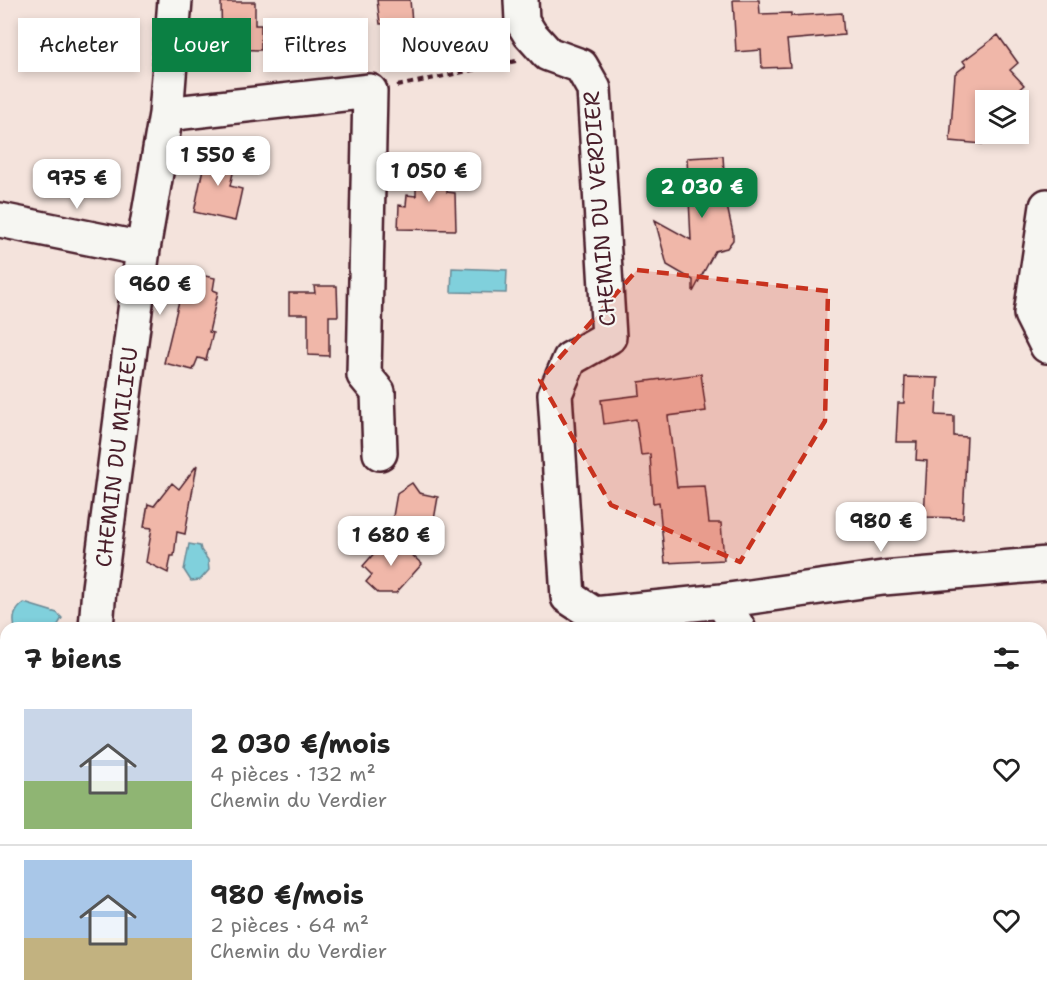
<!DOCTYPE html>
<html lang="fr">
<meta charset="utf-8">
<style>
body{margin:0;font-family:"Shantell Sans",sans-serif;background:#f6f6f6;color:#222;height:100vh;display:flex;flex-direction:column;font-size:22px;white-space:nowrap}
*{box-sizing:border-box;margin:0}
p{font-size:20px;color:#767676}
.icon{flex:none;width:33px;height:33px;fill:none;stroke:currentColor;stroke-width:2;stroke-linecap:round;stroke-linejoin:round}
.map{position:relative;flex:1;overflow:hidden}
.panel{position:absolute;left:0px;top:622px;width:1047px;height:386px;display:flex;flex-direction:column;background:#fff;border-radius:18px 18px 0 0;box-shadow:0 3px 9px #0003}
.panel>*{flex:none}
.guide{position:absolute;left:18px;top:18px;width:600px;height:54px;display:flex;gap:12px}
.fabs{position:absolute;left:975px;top:90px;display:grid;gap:12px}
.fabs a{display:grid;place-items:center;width:54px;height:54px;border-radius:0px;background:#fff;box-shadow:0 3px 9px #0003;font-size:30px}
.price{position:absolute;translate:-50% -51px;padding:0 14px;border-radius:12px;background:#fff;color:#222;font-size:20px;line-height:39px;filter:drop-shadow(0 2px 3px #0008)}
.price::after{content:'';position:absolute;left:50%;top:36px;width:18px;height:14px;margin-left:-9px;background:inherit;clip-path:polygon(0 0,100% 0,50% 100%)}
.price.selected{background:#0b8043;color:#fff}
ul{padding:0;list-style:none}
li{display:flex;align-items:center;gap:18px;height:150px;padding:0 24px}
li+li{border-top:2px solid #e0e0e0}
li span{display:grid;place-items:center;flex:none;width:168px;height:120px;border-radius:0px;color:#555}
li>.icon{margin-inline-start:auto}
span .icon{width:72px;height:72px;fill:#fffc;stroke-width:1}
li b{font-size:26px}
h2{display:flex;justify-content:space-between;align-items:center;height:72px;padding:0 24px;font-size:26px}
.chip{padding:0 21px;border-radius:0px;background:#fff;box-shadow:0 3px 9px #0003;font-size:21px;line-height:54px}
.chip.selected{background:#0b8043;color:#fff}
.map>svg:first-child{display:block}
.water{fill:#80d0dc;stroke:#6a8995;stroke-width:1.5}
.building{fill:#f0b7a9;stroke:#4a1f2b;stroke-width:1.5}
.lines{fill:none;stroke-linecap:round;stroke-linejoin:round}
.minor-casing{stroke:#4a1f2b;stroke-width:38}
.path{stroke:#4a1f2b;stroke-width:4;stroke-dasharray:6 4.5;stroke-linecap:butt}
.minor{stroke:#f6f6f2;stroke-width:33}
.marked{fill:#c8321e;fill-opacity:0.2;stroke:#c8321e;stroke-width:4.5;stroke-dasharray:12 8;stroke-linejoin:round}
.labels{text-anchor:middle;stroke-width:4.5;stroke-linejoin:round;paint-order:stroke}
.street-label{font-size:22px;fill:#4a1f2b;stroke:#f6f6f2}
</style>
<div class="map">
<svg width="1047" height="1007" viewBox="0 0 1047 1007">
<rect width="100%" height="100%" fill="#f4e3dc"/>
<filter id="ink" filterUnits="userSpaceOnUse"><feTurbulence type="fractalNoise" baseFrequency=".0167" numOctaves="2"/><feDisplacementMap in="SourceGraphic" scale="12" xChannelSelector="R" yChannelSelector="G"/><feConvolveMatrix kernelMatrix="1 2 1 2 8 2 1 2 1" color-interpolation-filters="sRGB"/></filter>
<g filter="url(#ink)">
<!-- water -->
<path class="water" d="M 452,268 L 507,270 L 506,293 L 451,292 Z
M 189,544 L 200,546 L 201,550 L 208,560 L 209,570 L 200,580 L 191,581 L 184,570 Z
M 24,603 L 57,613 L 62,618 L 56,628 L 15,628 C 12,617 15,610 24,603 Z"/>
<!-- building -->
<path class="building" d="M 377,0 L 410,0 L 412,22 L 380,24 Z
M 733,0 L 759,0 L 760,14 L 791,13 L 791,16 L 842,13 L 844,35 L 787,40 L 790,67 L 762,68 L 761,50 L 736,52 Z
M 221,2 L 255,2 L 255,25 L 261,25 L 261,50 L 222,49 Z
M 998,35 L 1018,63 L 1010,70 L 1024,85 L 1007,100 L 986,100 L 986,130 L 984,130 L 983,144 L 950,141 L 955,74 L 966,65 L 963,61 Z
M 207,149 L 237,156 L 230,186 L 242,189 L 235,221 L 194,212 Z
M 723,156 L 724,172 L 733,172 L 733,207 L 727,206 L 733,233 L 733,240 L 727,248 L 715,251 L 693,292 L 693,280 L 667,265 L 655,220 L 691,240 L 687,158 Z
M 416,168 L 447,169 L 447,192 L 455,193 L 456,230 L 398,229 L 399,205 L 406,206 L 407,195 L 416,196 Z
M 186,272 L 215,278 L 213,290 L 218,292 L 209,332 L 213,333 L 206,360 L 198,358 L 193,370 L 164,363 Z
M 314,286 L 337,286 L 338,316 L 329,316 L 329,356 L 308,355 L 308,314 L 289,314 L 289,293 L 315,293 Z
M 701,374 L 706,411 L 668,416 L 677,487 L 705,486 L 709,523 L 721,523 L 724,560 L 665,563 L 659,502 L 653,503 L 650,454 L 641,455 L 636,419 L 604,424 L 601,400 L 640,395 L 639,382 Z
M 905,377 L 938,378 L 936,415 L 954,416 L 954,436 L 967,437 L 963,518 L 924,517 L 927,461 L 916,460 L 917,442 L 896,442 L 898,403 L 904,403 Z
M 197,465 L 185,534 L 177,532 L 174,556 L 171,556 L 168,573 L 146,562 L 152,528 L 144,527 L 148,504 L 154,506 L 172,483 L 179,489 Z
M 412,483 L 419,493 L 438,497 L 431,537 L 391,528 L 397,493 Z
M 390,535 L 422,564 L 396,593 L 378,593 L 366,582 L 372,575 L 363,566 Z"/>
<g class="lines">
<!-- minor casing -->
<g class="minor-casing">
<path id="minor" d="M 521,0 L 522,21 L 530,34 L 548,54 L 581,66 L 594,89 L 609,337 L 570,359 L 555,394 L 568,597 L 594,614 L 722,601 L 738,628
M 166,114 L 370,91 L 364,375 L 378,392 L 380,453
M 1047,206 L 1031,314 L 1047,346
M 0,220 L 143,249
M 722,601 L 883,578 L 1047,564
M 96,628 L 99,588 L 143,249 L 166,114 L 175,0
M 0,927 L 6,926
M 564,1002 L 566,1007
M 94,1007 L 94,1002"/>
</g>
<!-- path -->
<path class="path" d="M 397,86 L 516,61"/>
<!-- minor -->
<use href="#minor" class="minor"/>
</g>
</g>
<!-- marked area -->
<path class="marked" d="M 637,270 L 828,291 L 825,421 L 740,562 L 611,505 L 540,380 Z"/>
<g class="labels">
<!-- street labels -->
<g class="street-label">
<text transform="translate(599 209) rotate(-94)" y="8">CHEMIN DU VERDIER</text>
<text transform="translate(116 457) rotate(-83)" y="8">CHEMIN DU MILIEU</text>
</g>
</g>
</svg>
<div class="fabs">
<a><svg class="icon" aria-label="layers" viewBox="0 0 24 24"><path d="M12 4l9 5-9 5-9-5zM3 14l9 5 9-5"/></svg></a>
</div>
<b class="price" style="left:218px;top:187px">1 550 €</b>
<b class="price" style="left:429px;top:203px">1 050 €</b>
<b class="price" style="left:77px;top:210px">975 €</b>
<b class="price selected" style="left:702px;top:219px">2 030 €</b>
<b class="price" style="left:160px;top:316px">960 €</b>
<b class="price" style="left:881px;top:553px">980 €</b>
<b class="price" style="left:391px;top:567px">1 680 €</b>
<div class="guide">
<a class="chip">Acheter</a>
<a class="chip selected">Louer</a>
<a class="chip">Filtres</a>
<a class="chip">Nouveau</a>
</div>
<section class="panel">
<h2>7 biens<svg class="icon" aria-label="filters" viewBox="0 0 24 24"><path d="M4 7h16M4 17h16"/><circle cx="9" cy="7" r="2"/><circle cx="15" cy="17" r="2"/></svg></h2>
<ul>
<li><span style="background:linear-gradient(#c9d6e8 60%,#8fb573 0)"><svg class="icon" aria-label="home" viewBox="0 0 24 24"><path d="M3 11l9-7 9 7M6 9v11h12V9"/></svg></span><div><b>2 030 €/mois</b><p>4 pièces · 132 m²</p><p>Chemin du Verdier</p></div><svg class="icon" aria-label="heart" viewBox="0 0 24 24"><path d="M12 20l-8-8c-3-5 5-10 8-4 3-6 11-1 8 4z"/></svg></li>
<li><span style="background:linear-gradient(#a9c7e8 65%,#c2b280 0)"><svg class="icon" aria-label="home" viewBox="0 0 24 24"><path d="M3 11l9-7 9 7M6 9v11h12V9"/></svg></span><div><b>980 €/mois</b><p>2 pièces · 64 m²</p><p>Chemin du Verdier</p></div><svg class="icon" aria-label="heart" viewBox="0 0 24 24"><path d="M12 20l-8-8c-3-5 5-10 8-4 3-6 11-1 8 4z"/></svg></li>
</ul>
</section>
</div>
